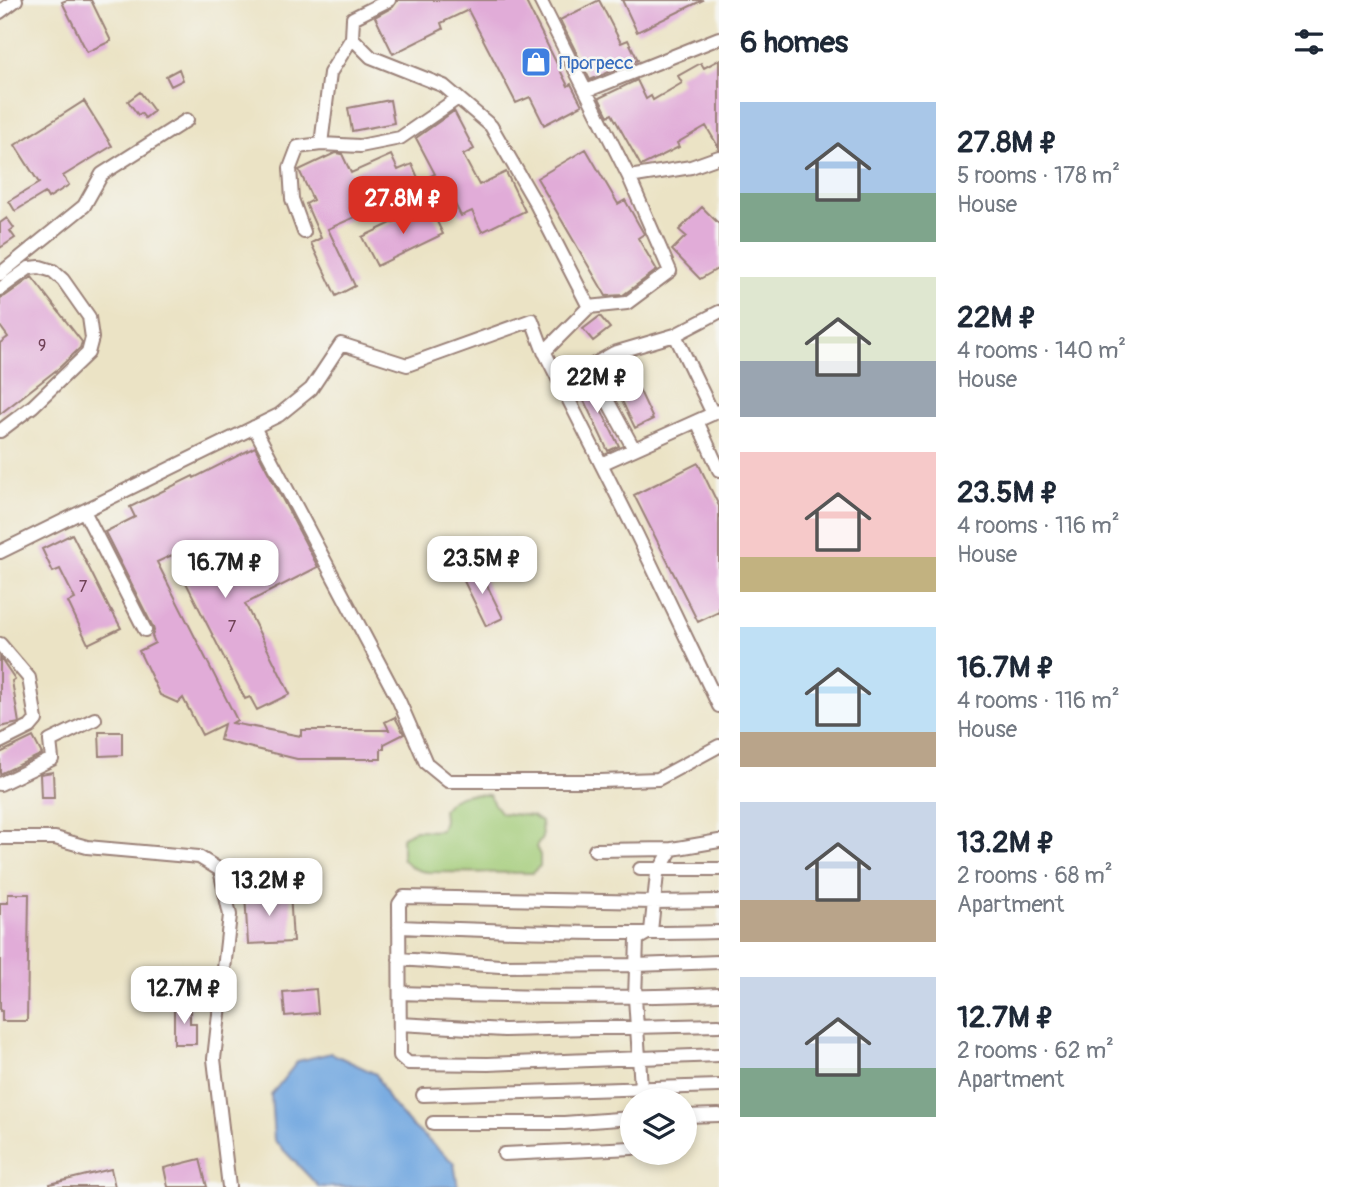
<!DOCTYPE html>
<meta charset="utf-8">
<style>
body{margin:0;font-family:Pangolin,sans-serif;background:#f2f2f3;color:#1f2937;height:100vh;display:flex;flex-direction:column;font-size:26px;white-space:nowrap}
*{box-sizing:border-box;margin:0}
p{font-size:23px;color:#747a83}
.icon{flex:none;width:38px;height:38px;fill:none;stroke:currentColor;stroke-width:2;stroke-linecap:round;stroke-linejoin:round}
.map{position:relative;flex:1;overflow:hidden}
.side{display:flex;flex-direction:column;background:#fff;width:630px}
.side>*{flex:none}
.tools{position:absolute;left:620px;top:1088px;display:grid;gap:14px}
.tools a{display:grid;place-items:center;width:77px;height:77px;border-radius:50%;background:#fff;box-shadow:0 4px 10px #0003;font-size:35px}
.price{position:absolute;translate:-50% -60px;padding:0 16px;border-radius:14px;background:#fff;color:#222;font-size:23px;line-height:46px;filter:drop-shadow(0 2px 4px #0008)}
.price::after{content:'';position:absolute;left:50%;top:42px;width:21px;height:16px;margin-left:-10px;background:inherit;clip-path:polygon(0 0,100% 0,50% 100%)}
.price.selected{background:#d93025;color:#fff}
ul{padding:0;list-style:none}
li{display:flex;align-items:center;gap:21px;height:175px;padding:0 21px}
li span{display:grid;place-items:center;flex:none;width:196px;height:140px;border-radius:0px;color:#555}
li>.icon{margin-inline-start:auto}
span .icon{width:84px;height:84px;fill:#fffc;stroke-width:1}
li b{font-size:30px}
h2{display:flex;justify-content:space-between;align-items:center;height:84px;padding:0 21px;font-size:30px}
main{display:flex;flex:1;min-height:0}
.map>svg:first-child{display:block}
.green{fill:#a2cb77;stroke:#767551;stroke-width:2}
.water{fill:#73a8e0;stroke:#5e6486;stroke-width:2}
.building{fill:#e1acd8}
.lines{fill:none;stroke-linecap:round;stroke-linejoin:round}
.minor-casing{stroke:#9a8178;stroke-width:16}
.minor{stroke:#fff;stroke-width:12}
.labels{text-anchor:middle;stroke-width:5;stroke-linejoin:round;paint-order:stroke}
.number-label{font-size:16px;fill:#704256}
.shop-label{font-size:19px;fill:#366cbe;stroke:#f6f6f2;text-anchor:start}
</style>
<main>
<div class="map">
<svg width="719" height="1187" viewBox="0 0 719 1187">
<rect width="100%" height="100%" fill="#f6f6f2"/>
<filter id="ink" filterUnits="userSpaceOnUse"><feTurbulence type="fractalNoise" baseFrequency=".0143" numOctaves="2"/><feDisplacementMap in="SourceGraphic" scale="14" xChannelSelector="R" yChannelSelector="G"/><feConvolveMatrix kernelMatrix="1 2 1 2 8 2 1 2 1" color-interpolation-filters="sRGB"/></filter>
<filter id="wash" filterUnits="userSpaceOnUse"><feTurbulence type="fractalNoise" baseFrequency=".00686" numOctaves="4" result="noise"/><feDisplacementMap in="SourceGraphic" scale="28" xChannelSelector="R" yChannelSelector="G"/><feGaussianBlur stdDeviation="1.57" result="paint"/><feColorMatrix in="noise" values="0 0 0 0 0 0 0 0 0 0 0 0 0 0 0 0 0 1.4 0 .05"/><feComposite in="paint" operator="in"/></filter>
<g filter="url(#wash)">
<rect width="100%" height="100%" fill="#ebe3c5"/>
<!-- green -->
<path class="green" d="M 469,794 L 489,795 L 494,804 L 501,813 L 532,816 L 541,822 L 542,838 L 536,847 L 540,855 L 540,866 L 532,873 L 429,872 C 417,871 410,868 402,858 L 402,838 C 419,823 422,834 441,830 L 444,820 L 443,809 C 451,799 457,796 469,794 Z"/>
<!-- water -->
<path class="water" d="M 331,1053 L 376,1074 L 390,1102 L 410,1124 L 454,1163 L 458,1187 L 319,1187 L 274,1140 L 271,1095 L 298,1061 Z"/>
<g id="blocks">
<!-- building -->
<path class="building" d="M 67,0 L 91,0 L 111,41 L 87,52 L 62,2 Z
M 398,0 L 525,0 L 568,86 L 571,84 L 582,105 L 544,125 L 530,97 L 516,103 L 468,10 L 441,23 L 443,29 L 393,54 L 375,17 L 393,7 Z
M 599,0 L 621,43 L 628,40 L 638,60 L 590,80 L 560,20 Z
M 622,0 L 703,0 L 637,32 Z
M 719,60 L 719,148 L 706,126 L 677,143 L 679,147 L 641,166 L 612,114 L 608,116 L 599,98 L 637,80 L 646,99 L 651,96 L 653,100 L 682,83 L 678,76 L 701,63 L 704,68 Z
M 179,69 L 183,80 L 171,86 L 166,76 Z
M 140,92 L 154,111 L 145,118 L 141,113 L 138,115 L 128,101 Z
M 390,100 L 394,123 L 352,131 L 348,108 Z
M 84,101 L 112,146 L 63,176 L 69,185 L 48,198 L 45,193 L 15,211 L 9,201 L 39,183 L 15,145 Z
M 454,111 L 474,149 L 463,155 L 479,185 L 506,172 L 525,211 L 482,232 L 472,211 L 461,216 L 449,192 L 431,201 L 421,181 L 435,174 L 416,138 Z
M 586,149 L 618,204 L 625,200 L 644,234 L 638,238 L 657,270 L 623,295 L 606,296 L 537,178 Z
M 335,153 L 342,154 L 351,173 L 391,155 L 398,170 L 412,164 L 422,187 L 328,229 L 355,286 L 336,296 L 311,243 L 321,238 L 306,204 L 313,200 L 299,170 Z
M 429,205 L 443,234 L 377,266 L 362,237 Z
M 702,207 L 719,224 L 719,268 L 700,279 L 672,250 L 686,236 L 679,230 Z
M 7,218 L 14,228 L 10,231 L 15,238 L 0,248 L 0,223 Z
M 32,277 L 82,342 L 80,348 L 59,368 L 0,414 L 0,343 L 8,337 L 0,326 L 0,298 L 5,296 Z
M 600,316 L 610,328 L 593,341 L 583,329 Z
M 625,359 L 653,419 L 635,428 L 606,368 Z
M 586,379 L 619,446 L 608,451 L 576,384 Z
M 255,447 L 318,567 L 245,604 L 290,694 L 257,710 L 250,697 L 245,699 L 172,555 L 157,562 L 237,720 L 232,723 L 301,736 L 301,730 L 389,730 L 385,722 L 395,717 L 404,734 L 384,744 L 384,749 L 381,749 L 381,759 L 297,759 L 220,740 L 224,724 L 202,735 L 183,698 L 178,703 L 160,695 L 139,651 L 155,643 L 152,636 L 154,631 L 153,627 L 105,532 L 135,517 L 130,507 L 193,476 L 194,478 Z
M 698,463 L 719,506 L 719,612 L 698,622 L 634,495 Z
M 72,534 L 111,612 L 112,611 L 121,628 L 88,644 L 68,602 L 75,599 L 60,569 L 53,572 L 42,549 Z
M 478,567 L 503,618 L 486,626 L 461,575 Z
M 0,657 L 15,679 L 12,681 L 19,723 L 0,727 Z
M 99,732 L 122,732 L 122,755 L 100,756 Z
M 33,737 L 42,754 L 0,774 L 0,753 Z
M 53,772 L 54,798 L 41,798 L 40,774 Z
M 290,892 L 293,942 L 248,944 L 245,895 Z
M 8,894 L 29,894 L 27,1021 L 2,1021 L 2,1011 L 0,1011 L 0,903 L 8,903 Z
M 316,989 L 318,1013 L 285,1016 L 283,992 Z
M 174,1006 L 190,1006 L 190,1023 L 196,1023 L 196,1044 L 174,1044 Z
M 200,1159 L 207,1187 L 168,1187 L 164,1168 Z
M 111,1169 L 115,1187 L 51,1187 L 50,1184 Z"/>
</g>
</g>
<g filter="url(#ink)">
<use href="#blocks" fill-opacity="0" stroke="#9a8178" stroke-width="2"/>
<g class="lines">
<!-- minor casing -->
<g class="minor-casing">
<path id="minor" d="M 389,0 L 353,18 L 352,38 L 371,57 L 444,86 L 491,126 L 535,202 L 589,307 L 544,352
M 540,0 L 629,177 L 670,271 L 627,303 L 589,307
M 0,12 L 16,0
M 586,91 L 719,38
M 321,144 L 360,146 L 400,138 L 458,98
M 629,177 L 691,167 L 719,157
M 304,232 L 292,199 L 290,168 L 298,147 L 321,144 L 330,73 L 352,38
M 0,274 L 84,206 L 102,174 L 187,120
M 0,289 L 29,268 L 40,267 L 53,271 L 63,280 L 89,317 L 92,338 L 88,353 L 33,406 L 0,431
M 713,414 L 675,335 L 719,312
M 697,421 L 719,470
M 254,427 L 399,701 L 426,763 L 448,781 L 600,781 L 658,779 L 719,746
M 634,449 L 589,367 L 614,353 L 675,335
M 601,464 L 719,411
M 84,511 L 145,630
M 0,552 L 279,415 L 311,389 L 341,344 L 407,365 L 532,320 L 542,347 L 637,535 L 719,706
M 0,644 L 29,678 L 36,720 L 30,727 L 0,742
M 0,784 L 52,759 L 50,741 L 95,719
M 0,838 L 55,838 L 87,847 L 199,857 L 220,870 L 230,915 L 214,1059 L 229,1187
M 595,850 L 672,849
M 640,869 L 719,869
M 719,901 L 654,902 L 404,897 L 399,904 L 400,1056 L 408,1063 L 488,1064 L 719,1055
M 399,927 C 506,931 612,935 719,932
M 399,959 L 500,966 L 636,965 L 719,962
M 400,993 C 506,997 612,999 719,994
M 400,1024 L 504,1030 L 719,1025
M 423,1095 L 719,1086
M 640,1101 L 641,1087 L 635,998 L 637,939 L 651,931 L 657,874 L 672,849 L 719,841
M 684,1116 L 719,1115
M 433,1123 L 564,1123 L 632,1118
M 504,1154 L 632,1148"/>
</g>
<!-- minor -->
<use href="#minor" class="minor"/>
</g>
</g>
<!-- icons -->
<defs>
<g id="shop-square" transform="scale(1.575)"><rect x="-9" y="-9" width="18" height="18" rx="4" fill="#3f7fe0" stroke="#f6f6f2"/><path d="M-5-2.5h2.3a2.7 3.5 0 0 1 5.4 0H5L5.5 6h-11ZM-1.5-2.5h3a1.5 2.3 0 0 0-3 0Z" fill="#fff"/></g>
</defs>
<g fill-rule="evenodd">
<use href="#shop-square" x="536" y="62"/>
</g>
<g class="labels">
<!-- number labels -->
<g class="number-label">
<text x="42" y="351">9</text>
<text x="83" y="592">7</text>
<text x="232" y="632">7</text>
</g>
<!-- shop labels -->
<g class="shop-label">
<text x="559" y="69">Прогресс</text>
</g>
</g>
</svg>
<div class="tools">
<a><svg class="icon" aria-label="layers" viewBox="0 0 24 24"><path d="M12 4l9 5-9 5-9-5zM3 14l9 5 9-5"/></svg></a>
</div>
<b class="price selected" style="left:403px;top:236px">27.8M ₽</b>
<b class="price" style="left:597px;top:415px">22M ₽</b>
<b class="price" style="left:482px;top:596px">23.5M ₽</b>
<b class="price" style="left:225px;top:600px">16.7M ₽</b>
<b class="price" style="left:269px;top:918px">13.2M ₽</b>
<b class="price" style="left:184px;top:1026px">12.7M ₽</b>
</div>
<section class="side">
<h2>6 homes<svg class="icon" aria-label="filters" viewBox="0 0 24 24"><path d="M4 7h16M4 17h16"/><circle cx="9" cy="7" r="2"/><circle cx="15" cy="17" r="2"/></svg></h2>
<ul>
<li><span style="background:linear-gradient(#a9c7e8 65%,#7fa58c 0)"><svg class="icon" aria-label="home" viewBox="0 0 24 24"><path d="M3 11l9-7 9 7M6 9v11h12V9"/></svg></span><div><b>27.8M ₽</b><p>5 rooms · 178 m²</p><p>House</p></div></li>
<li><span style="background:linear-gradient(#dfe7d0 60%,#9aa5b1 0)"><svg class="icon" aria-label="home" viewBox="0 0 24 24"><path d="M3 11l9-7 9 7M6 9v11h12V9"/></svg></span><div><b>22M ₽</b><p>4 rooms · 140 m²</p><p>House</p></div></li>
<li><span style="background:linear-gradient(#f6c9c9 75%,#c2b280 0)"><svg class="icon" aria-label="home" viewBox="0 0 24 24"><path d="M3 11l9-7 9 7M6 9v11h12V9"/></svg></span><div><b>23.5M ₽</b><p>4 rooms · 116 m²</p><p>House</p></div></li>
<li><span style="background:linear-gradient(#bfe0f5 75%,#b9a48a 0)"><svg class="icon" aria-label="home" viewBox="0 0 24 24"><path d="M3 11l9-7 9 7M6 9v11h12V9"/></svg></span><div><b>16.7M ₽</b><p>4 rooms · 116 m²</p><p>House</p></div></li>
<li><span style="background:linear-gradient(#c9d6e8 70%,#b9a48a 0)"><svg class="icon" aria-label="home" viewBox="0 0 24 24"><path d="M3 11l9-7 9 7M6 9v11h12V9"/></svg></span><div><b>13.2M ₽</b><p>2 rooms · 68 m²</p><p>Apartment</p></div></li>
<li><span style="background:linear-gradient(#c9d6e8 65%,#7fa58c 0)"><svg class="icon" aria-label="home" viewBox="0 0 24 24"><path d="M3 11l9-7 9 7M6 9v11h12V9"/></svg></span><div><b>12.7M ₽</b><p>2 rooms · 62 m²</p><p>Apartment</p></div></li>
</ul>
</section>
</main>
